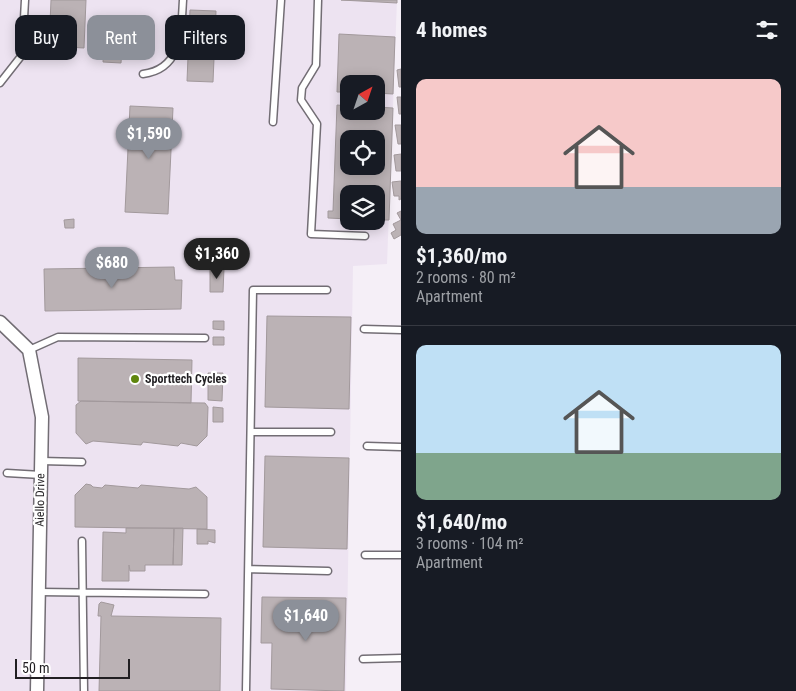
<!DOCTYPE html>
<meta charset="utf-8">
<style>
body{margin:0;font-family:"Roboto Condensed",sans-serif;background:#242831;color:#f1f3f6;height:100vh;display:flex;flex-direction:column;font-size:19px;white-space:nowrap}
*{box-sizing:border-box;margin:0}
p{font-size:16px;color:#9ea1a6}
.icon{flex:none;width:28px;height:28px;fill:none;stroke:currentColor;stroke-width:2;stroke-linecap:round;stroke-linejoin:round}
.map{position:relative;flex:1;overflow:hidden}
.details{display:flex;flex-direction:column;background:#171b24;width:395px}
.details>*{flex:none}
.guide{position:absolute;left:15px;top:15px;width:310px;height:45px;display:flex;gap:10px}
.needle{width:32px;rotate:40deg}
.tools{position:absolute;left:340px;top:75px;display:grid;gap:10px}
.tools a{display:grid;place-items:center;width:45px;height:45px;border-radius:10px;background:#171b24;box-shadow:0 2px 12px #0003;font-size:25px}
.scale{position:absolute;left:15px;bottom:12px;width:115px;box-sizing:border-box;padding-left:5px;border:2px solid #211f22;border-top:0;font-size:14px;line-height:18px;white-space:nowrap;color:#211f22;-webkit-text-stroke:4px #fff;paint-order:stroke}
.price{position:absolute;translate:-50% -42px;padding:0 11px;border-radius:18px;background:#8c9099;color:#fff;font-size:16px;line-height:32px;filter:drop-shadow(0 1px 2px #0008)}
.price::after{content:'';position:absolute;left:50%;top:30px;width:15px;height:11px;margin-left:-8px;background:inherit;clip-path:polygon(0 0,100% 0,50% 100%)}
.price.active{background:#222;color:#fff}
ul{padding:0;list-style:none}
li{display:grid;align-content:center;gap:10px;height:265px;padding:0 15px}
li+li{border-top:1px solid #363941}
li span{display:grid;place-items:center;height:155px;border-radius:10px;color:#555}
li>.icon{margin-inline-start:auto}
span .icon{width:90px;height:90px;fill:#fffc;stroke-width:1}
li b{font-size:21px}
h2{display:flex;justify-content:space-between;align-items:center;height:60px;padding:0 15px;font-size:21px}
.chip{padding:0 18px;border-radius:10px;background:#171b24;box-shadow:0 2px 12px #0003;font-size:18px;line-height:45px}
.chip.active{background:#8c9099;color:#fff}
main{display:flex;flex:1;min-height:0}
.map>svg:first-child{display:block}
.built{fill:#ede3f1;fill-rule:evenodd}
.building{fill:#bbb2b5;stroke:#a2999c;fill-rule:evenodd}
.lines{fill:none;stroke-linecap:round;stroke-linejoin:round}
.lane-casing{stroke:#726d74;stroke-width:9}
.street-casing{stroke:#726d74;stroke-width:15}
.lane{stroke:#fff;stroke-width:6}
.street{stroke:#fff;stroke-width:12}
.poi-dot{fill:#5f860d;stroke:#fff;stroke-width:2}
.labels{text-anchor:middle;stroke-width:4.5;stroke-linejoin:round;paint-order:stroke}
.poi-label{font-size:12px;font-weight:bold;fill:#211f22;stroke:#fff;text-anchor:start}
.street-label{font-size:12px;fill:#211f22;stroke:#fff}
</style>
<main>
<div class="map">
<svg width="401" height="691" viewBox="0 0 401 691">
<rect width="100%" height="100%" fill="#f5eff7"/>
<!-- built -->
<path class="built" d="M 0,0 L 397,0 L 387,264 L 353,266 L 346,691 L 0,691 ZM 349,84 L 376,84 L 376,111 L 349,111 ZM 349,139 L 376,139 L 376,166 L 349,166 ZM 349,194 L 376,194 L 376,221 L 349,221 Z"/>
<!-- building -->
<path class="building" d="M 51,0 L 86,0 L 84,48 L 49,46 Z
M 341,0 L 397,0 L 397,3 Z
M 190,10 L 216,11 L 213,82 L 187,81 Z
M 339,34 L 395,37 L 393,94 L 376,93 L 376,84 L 349,84 L 349,92 L 337,92 Z
M 104,46 L 122,47 L 121,63 L 103,62 Z
M 401,69 L 401,87 L 399,87 L 397,70 Z
M 397,97 L 401,97 L 401,114 L 399,114 Z
M 337,105 L 349,106 L 349,111 L 376,111 L 376,107 L 393,108 L 389,220 L 376,220 L 376,194 L 349,194 L 349,219 L 328,218 L 328,211 L 333,211 ZM 349,139 L 376,139 L 376,166 L 349,166 Z
M 130,106 L 173,108 L 168,214 L 125,212 Z
M 395,125 L 401,125 L 401,144 L 398,144 Z
M 401,154 L 401,171 L 396,171 L 394,155 Z
M 401,181 L 401,199 L 399,200 L 399,196 L 394,196 L 392,182 Z
M 401,211 L 401,235 L 394,239 L 391,233 L 396,230 L 393,224 L 401,220 L 397,213 Z
M 74,219 L 74,228 L 65,228 L 64,220 Z
M 174,267 L 175,280 L 182,280 L 181,309 L 45,311 L 44,269 Z
M 210,267 L 224,268 L 223,292 L 210,292 Z
M 267,316 L 351,317 L 349,409 L 265,407 Z
M 213,321 L 224,321 L 224,330 L 213,329 Z
M 213,337 L 224,337 L 224,345 L 213,345 Z
M 78,358 L 192,360 L 191,403 L 78,401 Z
M 208,373 L 223,373 L 222,401 L 208,400 Z
M 81,401 L 205,403 L 208,407 L 207,436 L 197,446 L 181,443 L 178,446 L 143,442 L 141,445 L 93,441 L 86,444 L 76,433 L 76,405 Z
M 213,407 L 223,408 L 223,422 L 213,422 Z
M 265,456 L 349,458 L 347,549 L 263,547 Z
M 86,484 L 91,485 L 93,487 L 102,488 L 105,485 L 138,488 L 141,485 L 189,489 L 196,487 L 207,497 L 207,529 L 75,527 L 75,495 Z
M 126,528 L 174,528 L 173,565 L 145,565 L 145,571 L 130,571 L 129,565 L 129,581 L 102,581 L 103,532 L 126,533 Z
M 174,528 L 183,528 L 182,565 L 173,565 Z
M 197,529 L 215,530 L 215,543 L 208,541 L 208,544 L 197,544 Z
M 262,597 L 346,598 L 344,691 L 271,689 L 272,643 L 261,643 Z
M 101,602 L 114,605 L 111,616 L 221,618 L 220,691 L 99,691 L 101,616 L 98,616 L 99,604 Z"/>
<g class="lines">
<!-- lane casing -->
<g class="lane-casing">
<path id="lane" d="M 318,0 L 316,65 L 302,88 L 301,100 L 317,124 L 311,234 L 365,236
M 143,74 C 182,69 181,32 183,0
M 0,83 L 22,55 L 25,0
M 273,122 L 281,0
M 364,329 L 401,330
M 29,350 L 58,337 L 205,338
M 251,432 L 331,432
M 367,446 L 401,447
M 41,461 L 82,462
M 7,473 L 41,475
M 82,541 L 84,691
M 365,555 L 401,555
M 249,569 L 328,571
M 39,592 L 205,594
M 363,659 L 401,658
M 246,691 L 253,290 L 327,290"/>
</g>
<!-- street casing -->
<g class="street-casing">
<path id="street" d="M 0,322 L 29,350 L 42,417 L 37,691"/>
</g>
<!-- lane -->
<use href="#lane" class="lane"/>
<!-- street -->
<use href="#street" class="street"/>
</g>
<!-- markers -->
<circle class="poi-dot" cx="135" cy="379" r="5"/>
<g class="labels">
<!-- poi labels -->
<g class="poi-label">
<text x="145" y="383">Sporttech Cycles</text>
</g>
<!-- street labels -->
<g class="street-label">
<text transform="translate(40 500) rotate(-89)" y="4">Aiello Drive</text>
</g>
</g>
</svg>
<div class="tools">
<a><svg class="needle" viewBox="-14 -14 28 28"><path d="M0-13l5 13h-10z" fill="#e53935"/><path d="M0 13l5-13h-10z" fill="#9ea1a6"/></svg></a>
<a><svg class="icon" aria-label="locate" viewBox="0 0 24 24"><circle cx="12" cy="12" r="6"/><path d="M12 2v4M12 18v4M2 12h4M18 12h4"/></svg></a>
<a><svg class="icon" aria-label="layers" viewBox="0 0 24 24"><path d="M12 4l9 5-9 5-9-5zM3 14l9 5 9-5"/></svg></a>
</div>
<div class="scale">50 m</div>
<b class="price" style="left:149px;top:160px">$1,590</b>
<b class="price active" style="left:217px;top:280px">$1,360</b>
<b class="price" style="left:112px;top:289px">$680</b>
<b class="price" style="left:306px;top:642px">$1,640</b>
<div class="guide">
<a class="chip">Buy</a>
<a class="chip active">Rent</a>
<a class="chip">Filters</a>
</div>
</div>
<section class="details">
<h2>4 homes<svg class="icon" aria-label="filters" viewBox="0 0 24 24"><path d="M4 7h16M4 17h16"/><circle cx="9" cy="7" r="2"/><circle cx="15" cy="17" r="2"/></svg></h2>
<ul>
<li><span style="background:linear-gradient(#f6c9c9 70%,#9aa5b1 0)"><svg class="icon" aria-label="home" viewBox="0 0 24 24"><path d="M3 11l9-7 9 7M6 9v11h12V9"/></svg></span><div><b>$1,360/mo</b><p>2 rooms · 80 m²</p><p>Apartment</p></div></li>
<li><span style="background:linear-gradient(#bfe0f5 70%,#7fa58c 0)"><svg class="icon" aria-label="home" viewBox="0 0 24 24"><path d="M3 11l9-7 9 7M6 9v11h12V9"/></svg></span><div><b>$1,640/mo</b><p>3 rooms · 104 m²</p><p>Apartment</p></div></li>
</ul>
</section>
</main>
